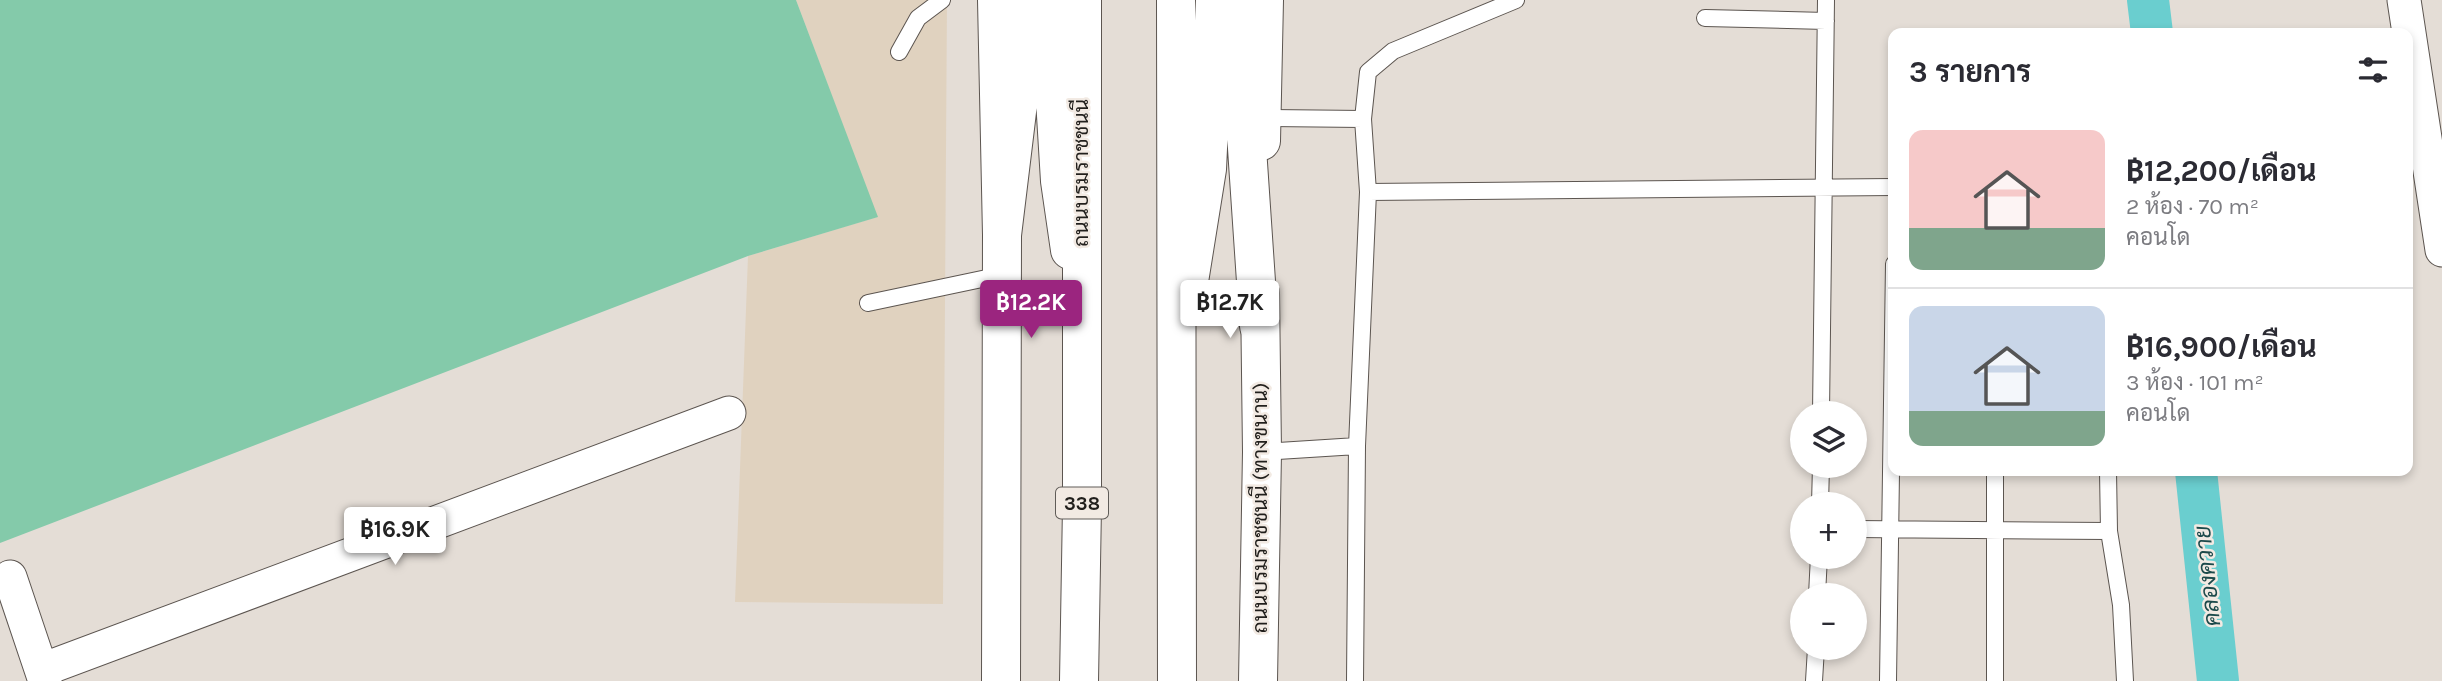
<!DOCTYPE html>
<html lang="th">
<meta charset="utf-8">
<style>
body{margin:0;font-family:Karla,Sarabun,sans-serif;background:#f2f2f3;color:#2b2b33;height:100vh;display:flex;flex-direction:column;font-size:26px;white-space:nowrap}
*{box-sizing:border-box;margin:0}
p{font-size:23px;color:#7c7c81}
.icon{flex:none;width:38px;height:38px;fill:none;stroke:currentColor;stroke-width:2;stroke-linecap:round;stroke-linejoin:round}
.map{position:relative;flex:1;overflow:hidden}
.panel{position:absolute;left:1888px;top:28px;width:525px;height:448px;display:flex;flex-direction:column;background:#fff;border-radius:14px;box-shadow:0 4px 10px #0003}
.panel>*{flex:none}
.tools{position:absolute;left:1790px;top:401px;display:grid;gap:14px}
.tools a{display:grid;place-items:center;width:77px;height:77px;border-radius:50%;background:#fff;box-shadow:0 4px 10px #0003;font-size:35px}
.price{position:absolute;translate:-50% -60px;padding:0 16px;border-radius:7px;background:#fff;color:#222;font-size:23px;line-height:46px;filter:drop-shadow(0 2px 4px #0008)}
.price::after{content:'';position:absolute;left:50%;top:42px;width:21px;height:16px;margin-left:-10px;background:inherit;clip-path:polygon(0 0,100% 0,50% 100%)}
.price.on{background:#9b257f;color:#fff}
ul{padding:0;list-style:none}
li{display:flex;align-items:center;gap:21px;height:175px;padding:0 21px}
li+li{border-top:2px solid #e1e1e2}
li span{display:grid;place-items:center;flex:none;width:196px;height:140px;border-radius:14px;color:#555}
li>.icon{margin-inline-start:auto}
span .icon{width:84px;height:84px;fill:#fffc;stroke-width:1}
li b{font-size:30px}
h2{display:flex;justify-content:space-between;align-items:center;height:84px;padding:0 21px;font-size:30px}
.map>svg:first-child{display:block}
.commercial{fill:#e0d2bf}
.green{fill:#84caaa}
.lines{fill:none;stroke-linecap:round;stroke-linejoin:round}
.canal{stroke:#6acecf;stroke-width:42}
.lane-casing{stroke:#5c5550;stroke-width:18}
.street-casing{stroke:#5c5550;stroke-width:35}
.secondary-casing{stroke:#5c5550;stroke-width:40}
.primary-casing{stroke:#5c5550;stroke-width:40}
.highway-casing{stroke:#5c5550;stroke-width:40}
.lane{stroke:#fff;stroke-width:16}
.street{stroke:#fff;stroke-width:33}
.secondary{stroke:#fff;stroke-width:38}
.primary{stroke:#fff;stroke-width:38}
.highway{stroke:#fff;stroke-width:38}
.labels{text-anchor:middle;stroke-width:5;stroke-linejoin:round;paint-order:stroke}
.shield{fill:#f2eae3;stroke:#605c58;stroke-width:2}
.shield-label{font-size:19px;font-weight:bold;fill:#211f1c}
.street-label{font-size:21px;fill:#211f1c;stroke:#f2eae3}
.water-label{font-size:23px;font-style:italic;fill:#1c4a4b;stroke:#f2eae3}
</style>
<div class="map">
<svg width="2442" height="681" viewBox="0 0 2442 681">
<rect width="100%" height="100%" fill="#e4ddd6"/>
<!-- commercial -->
<path class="commercial" d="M 796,0 L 947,0 L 943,604 L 735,602 L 748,256 L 877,217 Z"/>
<!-- green -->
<path class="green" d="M 0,0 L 796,0 L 878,217 L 748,256 L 0,543 Z"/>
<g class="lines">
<!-- canal -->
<path class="canal" d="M 2148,0 L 2152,33
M 2196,471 L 2218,681"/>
<!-- lane casing -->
<g class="lane-casing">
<path id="lane" d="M 1705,18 L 1826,21
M 899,52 L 918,18 L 942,0
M 1262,118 L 1363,119
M 1368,192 L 1894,187
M 868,303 L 1001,275
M 1821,413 L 1826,0
M 1357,446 L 1368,192 L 1363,119 L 1368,72 L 1393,51 L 1516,0
M 1262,452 L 1357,446 L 1355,681
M 1995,471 L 1995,681
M 2108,471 L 2109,531
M 1820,504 L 1821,466
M 1855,529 L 2109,531 L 2121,605 L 2125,681
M 1817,595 L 1819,556
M 1814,681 L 1816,648
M 1888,681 L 1894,264"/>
</g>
<!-- street casing -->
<g class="street-casing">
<path id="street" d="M 2404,0 L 2442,250
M 10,577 L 45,681
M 42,670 L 729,413"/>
</g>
<!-- secondary casing -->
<g class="secondary-casing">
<path id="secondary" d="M 997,0 L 1002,235 L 1001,681
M 1261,141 L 1264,0
M 1258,681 L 1262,452 L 1260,293"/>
</g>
<!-- primary casing -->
<g class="primary-casing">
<path id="primary" d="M 1049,0 L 1060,181 L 1070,250
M 1237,0 L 1259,326
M 1002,235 L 1019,95 L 1021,0
M 1187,294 L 1207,169 L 1215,0"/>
</g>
<!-- highway casing -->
<g class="highway-casing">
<path id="highway" d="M 1176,0 L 1177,681
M 1079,681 L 1082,506 L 1082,0"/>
</g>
<!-- lane -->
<use href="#lane" class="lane"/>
<!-- street -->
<use href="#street" class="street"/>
<!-- secondary -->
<use href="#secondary" class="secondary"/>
<!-- primary -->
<use href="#primary" class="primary"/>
<!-- highway -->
<use href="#highway" class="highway"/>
</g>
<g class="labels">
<!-- shield labels -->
<rect class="shield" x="1056" y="487.5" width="52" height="31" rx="5"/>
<g class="shield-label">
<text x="1082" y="510">338</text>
</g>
<!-- street labels -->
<g class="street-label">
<text transform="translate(1081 173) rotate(-90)" y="7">ถนนบรมราชชนนี</text>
<text transform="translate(1260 508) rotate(-90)" y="7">ถนนบรมราชชนนี (ทางขนาน)</text>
</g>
<!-- water labels -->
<g class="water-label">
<text transform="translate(2207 576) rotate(-96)" y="8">คลองควาย</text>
</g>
</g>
</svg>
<div class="tools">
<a><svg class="icon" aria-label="layers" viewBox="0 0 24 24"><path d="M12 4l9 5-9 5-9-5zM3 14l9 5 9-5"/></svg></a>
<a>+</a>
<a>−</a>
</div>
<b class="price on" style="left:1031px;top:340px">฿12.2K</b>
<b class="price" style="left:1230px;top:340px">฿12.7K</b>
<b class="price" style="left:395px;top:567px">฿16.9K</b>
<section class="panel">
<h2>3 รายการ<svg class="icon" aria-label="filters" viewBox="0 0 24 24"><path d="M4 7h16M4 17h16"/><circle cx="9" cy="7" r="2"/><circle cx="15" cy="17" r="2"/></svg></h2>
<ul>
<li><span style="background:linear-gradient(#f6c9c9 70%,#7fa58c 0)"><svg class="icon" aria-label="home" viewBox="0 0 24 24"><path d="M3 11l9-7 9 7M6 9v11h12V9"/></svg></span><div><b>฿12,200/เดือน</b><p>2 ห้อง · 70 m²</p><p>คอนโด</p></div></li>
<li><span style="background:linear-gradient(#c9d6e8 75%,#7fa58c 0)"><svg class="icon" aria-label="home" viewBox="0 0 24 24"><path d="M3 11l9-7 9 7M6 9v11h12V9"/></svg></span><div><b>฿16,900/เดือน</b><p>3 ห้อง · 101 m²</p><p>คอนโด</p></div></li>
</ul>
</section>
</div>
